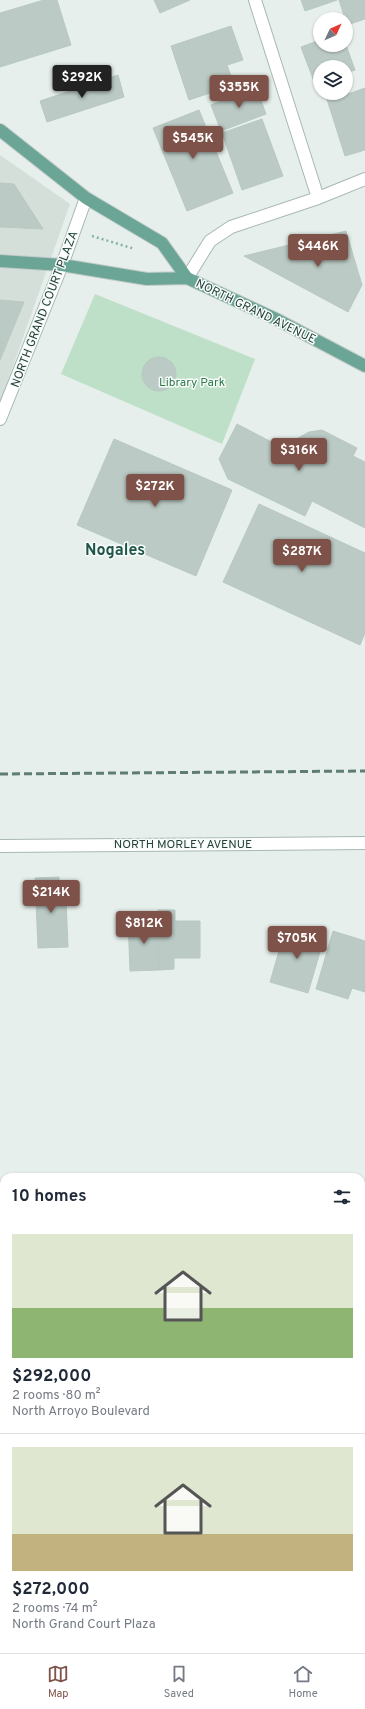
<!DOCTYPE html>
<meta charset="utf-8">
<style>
body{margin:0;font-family:Overpass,sans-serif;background:#f6f6f7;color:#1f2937;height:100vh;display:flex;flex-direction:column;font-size:15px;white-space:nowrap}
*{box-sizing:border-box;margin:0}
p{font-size:13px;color:#747a83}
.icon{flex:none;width:22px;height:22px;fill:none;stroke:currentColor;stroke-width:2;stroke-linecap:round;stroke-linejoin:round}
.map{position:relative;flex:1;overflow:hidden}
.details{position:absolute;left:0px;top:1173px;width:365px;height:480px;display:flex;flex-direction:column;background:#fff;border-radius:12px 12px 0 0;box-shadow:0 1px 3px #0004}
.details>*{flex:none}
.needle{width:26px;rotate:46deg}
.fabs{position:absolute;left:313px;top:12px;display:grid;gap:8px}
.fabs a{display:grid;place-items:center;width:40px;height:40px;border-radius:50%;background:#fff;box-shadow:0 1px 3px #0004;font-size:20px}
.price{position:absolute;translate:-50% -34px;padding:0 9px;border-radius:4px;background:#7f5249;color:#fff;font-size:13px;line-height:26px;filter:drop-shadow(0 1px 2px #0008)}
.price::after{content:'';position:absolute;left:50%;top:24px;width:12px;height:9px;margin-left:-6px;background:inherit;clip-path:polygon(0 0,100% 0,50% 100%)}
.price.selected{background:#222;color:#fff}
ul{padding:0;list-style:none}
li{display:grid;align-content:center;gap:8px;height:212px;padding:0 12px}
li+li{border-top:1px solid #e0e1e3}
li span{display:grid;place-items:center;height:124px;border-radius:0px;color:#555}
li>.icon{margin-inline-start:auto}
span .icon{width:72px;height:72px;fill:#fffc;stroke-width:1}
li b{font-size:17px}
h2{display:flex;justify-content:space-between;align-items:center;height:48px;padding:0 12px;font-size:17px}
.tabs{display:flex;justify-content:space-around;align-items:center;height:56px;border-top:1px solid #e0e1e3;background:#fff;font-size:11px;color:#747a83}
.tabs a{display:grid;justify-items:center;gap:2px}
.tabs .selected{color:#7f5249}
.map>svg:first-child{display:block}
.built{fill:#d4dfda}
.green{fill:#bfe0c8}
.building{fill:#bbcac4;stroke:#b8c9c2}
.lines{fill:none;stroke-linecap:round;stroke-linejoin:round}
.street-casing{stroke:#a8b8b2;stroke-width:14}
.primary-casing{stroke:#c2cac8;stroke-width:14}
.path{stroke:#86b3a5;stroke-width:2.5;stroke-dasharray:2 3;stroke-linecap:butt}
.street{stroke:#fff;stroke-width:12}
.primary{stroke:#6aa596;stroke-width:12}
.rail{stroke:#5f7d75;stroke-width:3;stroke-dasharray:8 4;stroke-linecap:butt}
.labels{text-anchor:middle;stroke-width:3;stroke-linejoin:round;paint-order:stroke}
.street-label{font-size:12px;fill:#24423a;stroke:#f7fbf9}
.park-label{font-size:12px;fill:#2d7a4b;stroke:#f7fbf9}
.district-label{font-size:16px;font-weight:bold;fill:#1f5548;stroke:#f7fbf9}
</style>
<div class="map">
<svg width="365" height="1653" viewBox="0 0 365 1653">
<rect width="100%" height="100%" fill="#e6efeb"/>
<!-- built -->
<path class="built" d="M 0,155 L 70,204 L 0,403 Z"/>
<!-- green -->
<path class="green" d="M 95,294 L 255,359 L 222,444 L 61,374 Z"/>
<!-- building -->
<path class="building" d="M 44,0 L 57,0 L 71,45 L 0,67 L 0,13 Z
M 154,0 L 190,0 L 160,13 Z
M 301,0 L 337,0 L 305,11 Z
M 339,0 L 365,0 L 365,19 L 347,25 Z
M 231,26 L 243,60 L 227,65 L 234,85 L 189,100 L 171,46 Z
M 320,40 L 320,45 L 346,45 L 355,70 L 346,73 L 346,67 L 320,67 L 320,82 L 315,84 L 301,47 Z
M 118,75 L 124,97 L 47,122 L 40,101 Z
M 256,87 L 266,114 L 221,131 L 211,105 Z
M 365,88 L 365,150 L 345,156 L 325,93 L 346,93 L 346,89 L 348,94 Z
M 199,110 L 233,193 L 187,211 L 153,128 Z
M 262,119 L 283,176 L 242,190 L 222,133 Z
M 0,183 L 14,184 L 43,229 L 0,227 Z
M 346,231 L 362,285 L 348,312 L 244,256 Z
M 0,300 L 24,302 L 0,360 Z
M142 374a17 17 0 1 1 34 0a17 17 0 1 1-34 0Z
M 237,424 L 285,449 L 291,442 L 309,432 L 322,430 L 357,448 L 353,456 L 365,462 L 365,528 L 312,501 L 305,516 L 228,479 L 219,459 Z
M 114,439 L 232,490 L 196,576 L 77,525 Z
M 259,504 L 365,553 L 365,633 L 360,645 L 223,582 Z
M 59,877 L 60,897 L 66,900 L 68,947 L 38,948 L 35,878 Z
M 158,910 L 175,910 L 175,921 L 200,921 L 200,958 L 174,958 L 174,969 L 159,970 L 157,919 Z
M 157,919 L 159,970 L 130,971 L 128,920 Z
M 286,927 L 324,938 L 308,993 L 270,982 Z
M 333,931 L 365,941 L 365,992 L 352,988 L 348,999 L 316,989 Z
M 4,1577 L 4,1593 L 0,1586 L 0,1579 Z
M 0,1606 L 4,1612 L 4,1639 L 0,1641 Z"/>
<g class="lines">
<!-- street casing -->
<g class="street-casing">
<path id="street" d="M 255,0 L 318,198
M 187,278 L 210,241 L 231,227 L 318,198 L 365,179
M 0,419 L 62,265 L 86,198
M 0,846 L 365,843
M 361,1318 L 365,1316
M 0,1541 L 4,1538"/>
</g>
<!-- primary casing -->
<g class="primary-casing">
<path id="primary" d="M 0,130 L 86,198 L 162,243 L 187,278
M 0,261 L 62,265 L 147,279 L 187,278 L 276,319 L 365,366"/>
</g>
<!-- path -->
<path class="path" d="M 92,236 L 135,249"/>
<!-- street -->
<use href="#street" class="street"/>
<!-- primary -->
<use href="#primary" class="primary"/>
<!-- rail -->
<path class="rail" d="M 0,774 L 365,771"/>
</g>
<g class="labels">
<!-- street labels -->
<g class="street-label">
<text transform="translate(44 309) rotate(-69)" y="4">NORTH GRAND COURT PLAZA</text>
<text transform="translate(256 311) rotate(26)" y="4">NORTH GRAND AVENUE</text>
<text x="183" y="848">NORTH MORLEY AVENUE</text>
</g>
<!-- park labels -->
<g class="park-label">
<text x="192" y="386">Library Park</text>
</g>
<!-- district labels -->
<g class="district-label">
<text x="115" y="555">Nogales</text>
</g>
</g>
</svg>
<div class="fabs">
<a><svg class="needle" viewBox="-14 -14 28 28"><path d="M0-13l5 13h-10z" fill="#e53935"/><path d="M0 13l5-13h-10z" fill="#747a83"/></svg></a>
<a><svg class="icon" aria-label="layers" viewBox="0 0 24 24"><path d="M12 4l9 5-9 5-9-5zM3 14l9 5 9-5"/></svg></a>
</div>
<b class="price selected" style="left:82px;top:99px">$292K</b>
<b class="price" style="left:239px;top:109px">$355K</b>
<b class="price" style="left:193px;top:160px">$545K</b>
<b class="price" style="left:318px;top:268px">$446K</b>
<b class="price" style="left:299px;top:472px">$316K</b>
<b class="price" style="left:155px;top:508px">$272K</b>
<b class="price" style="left:302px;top:573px">$287K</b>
<b class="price" style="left:51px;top:914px">$214K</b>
<b class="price" style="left:144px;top:945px">$812K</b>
<b class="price" style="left:297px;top:960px">$705K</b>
<section class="details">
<h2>10 homes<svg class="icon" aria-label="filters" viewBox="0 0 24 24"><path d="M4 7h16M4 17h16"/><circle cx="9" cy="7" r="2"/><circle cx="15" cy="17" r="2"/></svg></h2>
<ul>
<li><span style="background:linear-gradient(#dfe7d0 60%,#8fb573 0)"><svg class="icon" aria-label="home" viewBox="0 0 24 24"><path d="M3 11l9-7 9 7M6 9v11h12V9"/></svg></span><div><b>$292,000</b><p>2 rooms · 80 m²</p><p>North Arroyo Boulevard</p></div></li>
<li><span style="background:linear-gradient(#dfe7d0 70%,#c2b280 0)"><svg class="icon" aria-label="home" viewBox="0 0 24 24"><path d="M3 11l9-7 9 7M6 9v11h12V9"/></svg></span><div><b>$272,000</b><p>2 rooms · 74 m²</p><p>North Grand Court Plaza</p></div></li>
</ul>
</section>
</div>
<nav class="tabs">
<a class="selected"><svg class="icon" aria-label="map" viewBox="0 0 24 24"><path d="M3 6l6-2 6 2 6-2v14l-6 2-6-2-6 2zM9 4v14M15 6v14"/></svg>Map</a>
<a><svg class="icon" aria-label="saved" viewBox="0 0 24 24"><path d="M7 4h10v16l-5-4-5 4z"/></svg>Saved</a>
<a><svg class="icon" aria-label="home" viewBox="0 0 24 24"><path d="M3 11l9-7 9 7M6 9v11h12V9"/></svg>Home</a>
</nav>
